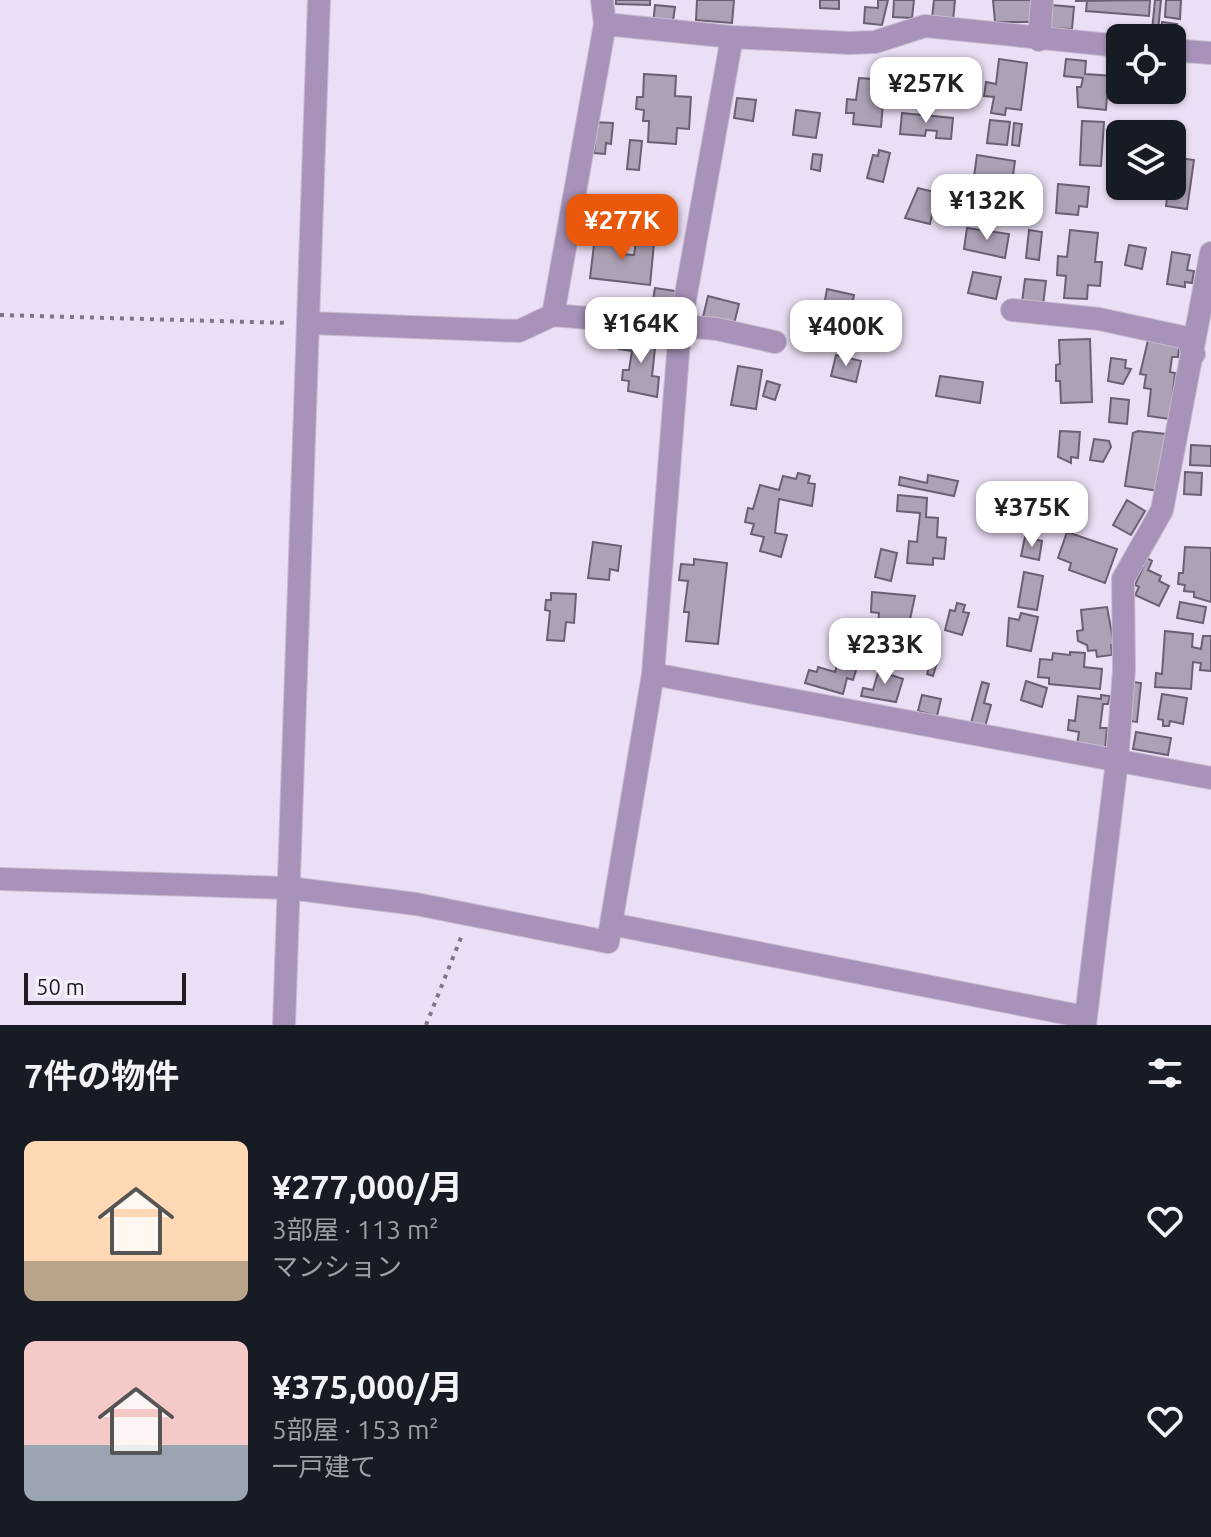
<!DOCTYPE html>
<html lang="ja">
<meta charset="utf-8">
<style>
body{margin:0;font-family:Ubuntu,"Noto Sans JP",sans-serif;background:#242831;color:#f1f3f6;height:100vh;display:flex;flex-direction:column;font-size:30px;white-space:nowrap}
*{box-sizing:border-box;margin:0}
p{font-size:26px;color:#9ea1a6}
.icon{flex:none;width:44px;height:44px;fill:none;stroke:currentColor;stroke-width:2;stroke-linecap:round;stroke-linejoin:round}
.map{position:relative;height:1025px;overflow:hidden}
.details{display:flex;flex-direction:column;background:#171b24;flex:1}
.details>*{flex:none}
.buttons{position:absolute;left:1106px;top:24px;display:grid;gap:16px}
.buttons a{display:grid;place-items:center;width:80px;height:80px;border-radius:12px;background:#171b24;box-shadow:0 2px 6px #0004;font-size:40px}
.scale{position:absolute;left:24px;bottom:20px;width:162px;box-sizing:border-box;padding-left:8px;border:4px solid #201b23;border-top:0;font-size:22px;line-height:28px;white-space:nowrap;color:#201b23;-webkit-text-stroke:6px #f6effc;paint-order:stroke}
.price{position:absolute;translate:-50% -68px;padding:0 18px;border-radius:16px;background:#fff;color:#222;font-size:26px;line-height:52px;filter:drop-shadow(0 2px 4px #0008)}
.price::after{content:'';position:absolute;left:50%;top:48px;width:24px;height:18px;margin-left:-12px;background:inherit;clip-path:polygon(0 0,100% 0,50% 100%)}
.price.on{background:#ea580c;color:#fff}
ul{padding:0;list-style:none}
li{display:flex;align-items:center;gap:24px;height:200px;padding:0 24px}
li span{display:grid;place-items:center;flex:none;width:224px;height:160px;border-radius:12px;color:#555}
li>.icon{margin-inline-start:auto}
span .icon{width:96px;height:96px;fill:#fffc;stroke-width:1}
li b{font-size:34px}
h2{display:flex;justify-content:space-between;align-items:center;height:96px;padding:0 24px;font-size:34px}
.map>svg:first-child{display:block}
.building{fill:#ada1b6;stroke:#6a5f73;stroke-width:2}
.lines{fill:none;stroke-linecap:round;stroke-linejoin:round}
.minor-casing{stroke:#c6bccf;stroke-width:24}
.path{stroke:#7e7685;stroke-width:4;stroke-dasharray:4 6;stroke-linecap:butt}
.minor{stroke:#a892b9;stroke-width:22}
</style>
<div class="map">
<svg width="1211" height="1025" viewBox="0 0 1211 1025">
<rect width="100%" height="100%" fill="#ebdff5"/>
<!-- building -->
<path class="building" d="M 616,0 L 650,0 L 650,5 L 616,4 Z
M 697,0 L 734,0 L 732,23 L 696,20 Z
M 820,0 L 839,0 L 839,9 L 820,8 Z
M 878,0 L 888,0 L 882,25 L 864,23 L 865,7 L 878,8 Z
M 894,0 L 914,0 L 912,18 L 893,17 Z
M 934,0 L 955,0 L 953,21 L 932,18 Z
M 993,0 L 1033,0 L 1031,22 L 995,22 Z
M 1150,0 L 1149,16 L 1086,11 L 1087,1 L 1075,1 Z
M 1155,0 L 1161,0 L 1158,31 L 1152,31 Z
M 1166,0 L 1181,0 L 1180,19 L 1165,17 Z
M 655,5 L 675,7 L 672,28 L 653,26 Z
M 1051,5 L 1074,7 L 1072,29 L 1050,28 Z
M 1162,22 L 1177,24 L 1175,42 L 1172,38 L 1161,38 Z
M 999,59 L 1027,63 L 1021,110 L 1006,108 L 1005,115 L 991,113 L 994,97 L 984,96 L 986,82 L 996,84 Z
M 1066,59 L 1086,61 L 1085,74 L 1114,76 L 1112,96 L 1107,96 L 1106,110 L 1078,107 L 1077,87 L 1081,87 L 1083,78 L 1064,76 Z
M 644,74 L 676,76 L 675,96 L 691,97 L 689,129 L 677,128 L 676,144 L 648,142 L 649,121 L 643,121 L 644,110 L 636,109 L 637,97 L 643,97 Z
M 859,78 L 885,80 L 881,127 L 853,124 L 854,113 L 846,113 L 847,99 L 856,100 Z
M 737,98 L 756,100 L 753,121 L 734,118 Z
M 796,110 L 820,113 L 816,138 L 793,135 Z
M 902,113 L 953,118 L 951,139 L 936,138 L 937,131 L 926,130 L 925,136 L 900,134 Z
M 990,120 L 1010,122 L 1007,145 L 987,143 Z
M 1082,121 L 1104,122 L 1101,166 L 1080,165 Z
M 591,122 L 613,123 L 611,144 L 606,143 L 605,154 L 594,153 L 595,144 L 590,144 Z
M 1014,123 L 1022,124 L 1019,146 L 1012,145 Z
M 630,140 L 642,141 L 639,170 L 627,169 Z
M 879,150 L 890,153 L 883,182 L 867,178 L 873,155 L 878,156 Z
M 813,154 L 822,155 L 820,171 L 811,169 Z
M 977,155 L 1015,161 L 1008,210 L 970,205 Z
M 1172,157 L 1194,160 L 1187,209 L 1166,206 L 1167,198 L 1161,197 L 1162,186 L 1172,186 Z
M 1058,184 L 1089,187 L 1087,207 L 1079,206 L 1078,215 L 1056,213 Z
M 918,188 L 938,193 L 936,199 L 940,200 L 938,208 L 934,206 L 930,224 L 905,218 Z
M 941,211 L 960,212 L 959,222 L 940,221 Z
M 967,228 L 1009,234 L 1005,258 L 964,249 Z
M 1029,230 L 1042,232 L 1039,260 L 1026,258 Z
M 1070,230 L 1098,233 L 1095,262 L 1102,262 L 1100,286 L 1088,285 L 1087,299 L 1064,298 L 1066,276 L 1057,275 L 1058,256 L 1067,257 Z
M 595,236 L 623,239 L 622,254 L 634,255 L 636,241 L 654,243 L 650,285 L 590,278 Z
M 1129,245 L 1146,248 L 1142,269 L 1125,265 Z
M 1172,252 L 1190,255 L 1187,270 L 1194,271 L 1192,283 L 1185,282 L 1185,287 L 1167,284 Z
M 973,272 L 1001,277 L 996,299 L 968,293 Z
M 1025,279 L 1046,281 L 1043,305 L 1022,302 Z
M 655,288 L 676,291 L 672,316 L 651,312 Z
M 827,289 L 854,295 L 852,305 L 857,306 L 853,323 L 861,324 L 857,343 L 847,341 L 846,347 L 822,342 L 826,327 L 814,324 L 817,310 L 823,311 Z
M 708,296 L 739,304 L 734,324 L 703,317 Z
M 620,336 L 656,339 L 652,376 L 659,377 L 657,397 L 628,391 L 629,381 L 622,380 L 623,370 L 629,370 L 632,351 L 619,349 Z
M 1149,336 L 1180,340 L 1178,357 L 1172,357 L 1170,372 L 1175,373 L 1170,419 L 1148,416 L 1151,389 L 1144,388 L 1146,375 L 1140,374 Z
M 1090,339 L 1092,402 L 1061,403 L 1060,381 L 1056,381 L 1056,365 L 1060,364 L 1059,340 Z
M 836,355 L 861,361 L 856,382 L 831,376 Z
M 1111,358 L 1126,360 L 1125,368 L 1131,369 L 1123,384 L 1108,381 Z
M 738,366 L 762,370 L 756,409 L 731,405 Z
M 940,376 L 983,382 L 980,403 L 936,396 Z
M 767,381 L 780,385 L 775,400 L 763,396 Z
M 1111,398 L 1129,400 L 1127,424 L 1109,422 Z
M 1060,431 L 1080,432 L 1078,458 L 1071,457 L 1071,463 L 1058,457 Z
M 1138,431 L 1166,434 L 1159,491 L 1125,486 L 1133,433 Z
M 1094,439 L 1109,441 L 1111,447 L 1103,462 L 1090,460 Z
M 1191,445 L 1211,446 L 1211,466 L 1190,465 Z
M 1185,472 L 1202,473 L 1201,495 L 1184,494 Z
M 798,473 L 810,476 L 808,483 L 815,484 L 812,506 L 779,499 L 775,533 L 787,535 L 781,557 L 760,551 L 764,537 L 751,534 L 754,524 L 745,522 L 748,508 L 753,509 L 760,485 L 779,490 L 783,476 L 796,479 Z
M 928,475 L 958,481 L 954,496 L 899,485 L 900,477 L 927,483 Z
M 1006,490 L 1032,498 L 1025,521 L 999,514 Z
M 898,495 L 927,498 L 926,517 L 938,518 L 937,537 L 946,538 L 944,559 L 933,558 L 933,565 L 907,563 L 909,541 L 917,542 L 920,513 L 897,511 Z
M 1127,500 L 1145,511 L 1131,535 L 1113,525 Z
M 1067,532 L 1117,549 L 1105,583 L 1069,570 L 1071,563 L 1058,558 Z
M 1025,537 L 1042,541 L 1039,560 L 1021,556 Z
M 593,542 L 621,546 L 618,571 L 610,569 L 609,580 L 588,578 Z
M 1185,547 L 1211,548 L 1211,602 L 1194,597 L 1194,592 L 1184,591 L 1185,585 L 1178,584 L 1179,573 L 1183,573 Z
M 881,549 L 897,553 L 891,581 L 875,577 Z
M 1147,558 L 1152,561 L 1148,570 L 1161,576 L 1159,581 L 1169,586 L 1159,606 L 1135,595 L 1139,587 L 1135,585 Z
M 694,559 L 727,563 L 718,644 L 686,641 L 689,612 L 684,612 L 688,581 L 679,580 L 681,564 L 694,565 Z
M 1024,572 L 1043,576 L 1037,610 L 1018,607 Z
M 872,592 L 915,596 L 908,629 L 914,629 L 911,664 L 873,660 L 870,636 L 877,637 L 879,613 L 871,612 Z
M 551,593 L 576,594 L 574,623 L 566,622 L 564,641 L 547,640 L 550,611 L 545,610 L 546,600 L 551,600 Z
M 1180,602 L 1206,607 L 1203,623 L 1177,618 Z
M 957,603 L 965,605 L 963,612 L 969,613 L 962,635 L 945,630 L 950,610 L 955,611 Z
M 1107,607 L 1114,645 L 1111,645 L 1112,655 L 1097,657 L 1096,650 L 1088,651 L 1087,645 L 1078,641 L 1077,631 L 1083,630 L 1081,610 Z
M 1021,613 L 1038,617 L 1031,651 L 1007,646 L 1009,618 L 1019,620 Z
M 1165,631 L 1193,634 L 1192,647 L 1201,649 L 1203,636 L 1211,636 L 1211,671 L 1200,670 L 1201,663 L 1193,662 L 1191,689 L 1155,687 L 1156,673 L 1162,674 Z
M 934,650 L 940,652 L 933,676 L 927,674 Z
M 1070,652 L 1085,653 L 1084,667 L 1102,669 L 1100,689 L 1049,684 L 1049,678 L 1038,677 L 1040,659 L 1052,660 L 1053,653 L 1070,655 Z
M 838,661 L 857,667 L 853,680 L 847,678 L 843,694 L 805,683 L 809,670 L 817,672 L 818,667 L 835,672 Z
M 880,666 L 893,669 L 891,675 L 903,679 L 896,702 L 861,696 L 863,688 L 873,690 Z
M 1026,681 L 1047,688 L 1042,707 L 1021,700 Z
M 982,682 L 989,684 L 984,703 L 991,705 L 985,727 L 971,723 Z
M 1133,682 L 1141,683 L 1137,722 L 1129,721 Z
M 1162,694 L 1187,698 L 1183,724 L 1170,721 L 1169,726 L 1163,726 L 1163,720 L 1158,719 Z
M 922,695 L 941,699 L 937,716 L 918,711 Z
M 1101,695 L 1110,696 L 1108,704 L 1103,704 L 1100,728 L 1107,728 L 1105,749 L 1077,745 L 1079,732 L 1068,730 L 1069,720 L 1075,721 L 1078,696 L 1101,699 Z
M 1136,732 L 1171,738 L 1168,755 L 1133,749 Z"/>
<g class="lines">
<!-- minor casing -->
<g class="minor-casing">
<path id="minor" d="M 605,24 L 732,37 L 850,43 L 875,42 L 925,26 L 1120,46
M 1039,40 L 1042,0
M 1172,50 L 1211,53
M 1012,310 L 1099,319 L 1187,338 L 1194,354
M 553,315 L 605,24 L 602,0
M 309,323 L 519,331 L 553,315 L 717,329 L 775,342
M 653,674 L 1211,778
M 0,879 L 289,888 L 416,904 L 608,942 L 653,674 L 680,328 L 732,37
M 611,924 L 1085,1017
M 284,1025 L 319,0
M 1085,1025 L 1117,761 L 1124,670 L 1123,579 L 1162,510 L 1211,253"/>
</g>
<!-- path -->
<path class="path" d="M 0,315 L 289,323
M 426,1025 L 462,935"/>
<!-- minor -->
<use href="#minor" class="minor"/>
</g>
</svg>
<div class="buttons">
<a><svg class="icon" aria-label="locate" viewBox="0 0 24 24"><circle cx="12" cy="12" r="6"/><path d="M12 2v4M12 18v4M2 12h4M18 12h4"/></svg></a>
<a><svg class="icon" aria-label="layers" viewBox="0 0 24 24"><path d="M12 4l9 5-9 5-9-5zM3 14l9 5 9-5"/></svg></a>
</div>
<div class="scale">50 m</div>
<b class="price" style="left:926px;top:125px">¥257K</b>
<b class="price" style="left:987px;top:242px">¥132K</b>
<b class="price on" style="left:622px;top:262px">¥277K</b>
<b class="price" style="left:641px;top:365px">¥164K</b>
<b class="price" style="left:846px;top:368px">¥400K</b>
<b class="price" style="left:1032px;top:549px">¥375K</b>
<b class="price" style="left:885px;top:686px">¥233K</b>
</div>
<section class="details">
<h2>7件の物件<svg class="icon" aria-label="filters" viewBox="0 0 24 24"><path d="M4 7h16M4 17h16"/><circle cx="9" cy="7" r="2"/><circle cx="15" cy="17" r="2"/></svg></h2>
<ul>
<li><span style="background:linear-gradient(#ffd9b3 75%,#b9a48a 0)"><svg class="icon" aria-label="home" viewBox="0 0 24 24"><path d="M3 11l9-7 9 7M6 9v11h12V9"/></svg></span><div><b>¥277,000/月</b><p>3部屋 · 113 m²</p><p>マンション</p></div><svg class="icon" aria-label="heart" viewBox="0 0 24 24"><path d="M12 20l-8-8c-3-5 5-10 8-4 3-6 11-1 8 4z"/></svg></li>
<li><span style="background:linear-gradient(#f6c9c9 65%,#9aa5b1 0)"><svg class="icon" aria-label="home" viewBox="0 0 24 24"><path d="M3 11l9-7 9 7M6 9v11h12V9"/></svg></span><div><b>¥375,000/月</b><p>5部屋 · 153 m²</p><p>一戸建て</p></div><svg class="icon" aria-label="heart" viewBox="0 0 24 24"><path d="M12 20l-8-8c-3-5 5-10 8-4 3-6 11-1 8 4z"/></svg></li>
</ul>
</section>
